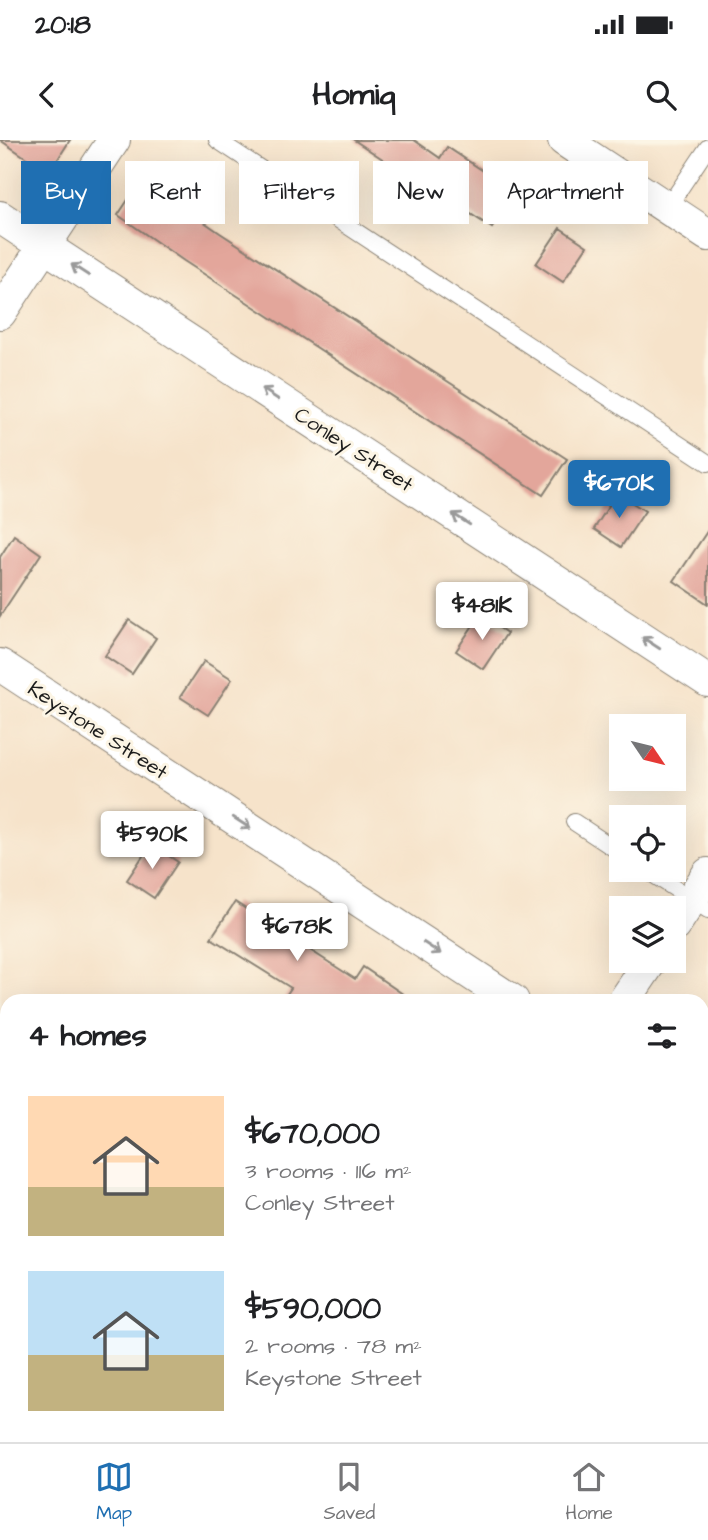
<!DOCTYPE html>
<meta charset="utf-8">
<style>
body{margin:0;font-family:"Architects Daughter",sans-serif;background:#f6f6f6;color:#202124;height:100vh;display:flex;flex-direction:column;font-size:26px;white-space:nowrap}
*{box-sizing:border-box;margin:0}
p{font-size:23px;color:#757577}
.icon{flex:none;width:38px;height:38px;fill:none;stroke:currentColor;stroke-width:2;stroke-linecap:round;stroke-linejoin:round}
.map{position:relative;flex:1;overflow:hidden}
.drawer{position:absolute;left:0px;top:854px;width:709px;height:448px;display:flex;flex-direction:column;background:#fff;border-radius:21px 21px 0 0;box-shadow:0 7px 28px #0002}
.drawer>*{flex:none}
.guide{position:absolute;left:21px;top:21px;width:667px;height:63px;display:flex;gap:14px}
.needle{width:46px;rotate:125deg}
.fabs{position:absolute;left:609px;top:574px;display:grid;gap:14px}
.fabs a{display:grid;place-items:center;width:77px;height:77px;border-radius:0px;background:#fff;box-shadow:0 7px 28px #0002;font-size:35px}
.price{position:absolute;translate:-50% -60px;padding:0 16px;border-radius:7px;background:#fff;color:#222;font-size:23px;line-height:46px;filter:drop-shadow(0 2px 4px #0008)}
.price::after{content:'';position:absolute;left:50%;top:42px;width:21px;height:16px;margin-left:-10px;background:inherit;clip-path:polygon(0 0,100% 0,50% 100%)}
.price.current{background:#1f6fb2;color:#fff}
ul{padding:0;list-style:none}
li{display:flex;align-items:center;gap:21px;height:175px;padding:0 28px}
li span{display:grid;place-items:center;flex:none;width:196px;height:140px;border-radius:0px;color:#555}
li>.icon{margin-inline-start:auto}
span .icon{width:84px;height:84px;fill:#fffc;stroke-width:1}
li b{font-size:30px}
h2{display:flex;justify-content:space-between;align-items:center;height:84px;padding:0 28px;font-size:30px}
.chip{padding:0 24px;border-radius:0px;background:#fff;box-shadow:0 7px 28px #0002;font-size:24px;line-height:63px}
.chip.current{background:#1f6fb2;color:#fff}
.status{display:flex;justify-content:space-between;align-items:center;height:49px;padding:0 35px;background:#fff;direction:ltr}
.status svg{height:19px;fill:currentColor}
header{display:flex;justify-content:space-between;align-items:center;height:91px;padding:0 28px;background:#fff;font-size:32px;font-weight:700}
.menu{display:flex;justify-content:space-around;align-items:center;height:98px;border-top:2px solid #e0e0e0;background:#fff;font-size:19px;color:#757577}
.menu a{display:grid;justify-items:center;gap:4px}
.menu .current{color:#1f6fb2}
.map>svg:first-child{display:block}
.building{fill:#e3a69b}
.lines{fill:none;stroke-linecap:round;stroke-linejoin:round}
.lane-casing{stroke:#898073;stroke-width:18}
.street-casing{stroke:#898073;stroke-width:34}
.lane{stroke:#fff;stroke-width:16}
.street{stroke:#fff;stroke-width:32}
.oneway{stroke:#999}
.labels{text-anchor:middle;stroke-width:6;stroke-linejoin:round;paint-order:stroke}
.street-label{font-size:21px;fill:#1c1c1c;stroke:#fcf5e5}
</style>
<div class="status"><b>20:18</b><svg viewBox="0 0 49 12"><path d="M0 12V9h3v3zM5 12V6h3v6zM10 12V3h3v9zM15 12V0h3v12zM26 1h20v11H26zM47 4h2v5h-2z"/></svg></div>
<header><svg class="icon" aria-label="back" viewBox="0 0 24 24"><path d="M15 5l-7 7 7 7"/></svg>Homiq<svg class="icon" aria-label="search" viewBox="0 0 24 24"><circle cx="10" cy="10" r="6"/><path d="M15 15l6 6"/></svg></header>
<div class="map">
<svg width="708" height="1302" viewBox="0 0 708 1302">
<rect width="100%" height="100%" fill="#fcf5e5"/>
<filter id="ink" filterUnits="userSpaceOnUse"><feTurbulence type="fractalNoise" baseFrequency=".0143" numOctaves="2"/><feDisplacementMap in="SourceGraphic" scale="14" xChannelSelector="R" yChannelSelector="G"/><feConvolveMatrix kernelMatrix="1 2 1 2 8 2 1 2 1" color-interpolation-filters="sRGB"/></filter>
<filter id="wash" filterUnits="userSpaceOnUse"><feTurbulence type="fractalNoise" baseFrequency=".00686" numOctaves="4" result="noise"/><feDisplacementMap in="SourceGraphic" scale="28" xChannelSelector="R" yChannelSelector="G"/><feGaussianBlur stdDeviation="1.57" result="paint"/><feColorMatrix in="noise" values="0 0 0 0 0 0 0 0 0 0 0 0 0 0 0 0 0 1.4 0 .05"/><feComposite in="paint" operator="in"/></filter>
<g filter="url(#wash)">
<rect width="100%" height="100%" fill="#f6e3ca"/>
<g id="blocks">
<!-- building -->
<path class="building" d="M 0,0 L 70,0 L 49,33 Z
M 354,0 L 414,0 L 440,18 L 447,7 L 515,52 L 492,88 L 413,36 L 405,47 L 378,28 L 384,20 Z
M 142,39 L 220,93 L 567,319 L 543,355 L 184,121 L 118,75 Z
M 560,88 L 587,106 L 563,142 L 536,124 Z
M 617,353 L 645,371 L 621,407 L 594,389 Z
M 708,390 L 708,464 L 674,441 Z
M 14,395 L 41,414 L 0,476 L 0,417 Z
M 480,475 L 507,493 L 483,529 L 456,511 Z
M 129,480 L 156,498 L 132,534 L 105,516 Z
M 204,521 L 232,539 L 208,575 L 180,557 Z
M 151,704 L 178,722 L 154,758 L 127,740 Z
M 235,762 L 355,839 L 363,827 L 413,861 L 282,861 L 291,848 L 211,798 Z"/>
</g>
</g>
<g filter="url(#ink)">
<use href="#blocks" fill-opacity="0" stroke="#898073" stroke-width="2"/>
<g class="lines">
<!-- lane casing -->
<g class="lane-casing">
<path id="lane" d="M 217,0 L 708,323
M 667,68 L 708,7
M 574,682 L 621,713
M 646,730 L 708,770
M 0,1200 L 7,1204
M 145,1295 L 156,1302"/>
</g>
<!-- street casing -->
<g class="street-casing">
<path id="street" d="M 564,0 L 708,95
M 0,77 L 708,541
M 0,173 L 114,0
M 0,525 L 513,861
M 674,786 L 708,734
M 624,861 L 651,821
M 0,973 L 7,978
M 702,985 L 708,989
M 490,1295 L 500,1302
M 335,1302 L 340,1295"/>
</g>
<!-- lane -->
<use href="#lane" class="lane"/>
<!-- street -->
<use href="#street" class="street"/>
</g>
<!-- one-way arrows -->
<defs><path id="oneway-shaft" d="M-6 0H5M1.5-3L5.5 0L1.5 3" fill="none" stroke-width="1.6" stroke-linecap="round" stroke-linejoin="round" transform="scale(1.75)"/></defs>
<g class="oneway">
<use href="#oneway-shaft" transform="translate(80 130) rotate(-147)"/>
<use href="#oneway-shaft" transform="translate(270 254) rotate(-147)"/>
<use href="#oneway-shaft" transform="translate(461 379) rotate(-147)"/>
<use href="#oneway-shaft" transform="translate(651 503) rotate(-147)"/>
<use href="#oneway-shaft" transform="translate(242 683) rotate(33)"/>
<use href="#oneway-shaft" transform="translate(432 808) rotate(33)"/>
</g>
</g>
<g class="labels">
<!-- street labels -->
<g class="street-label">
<text transform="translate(354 309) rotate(33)" y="7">Conley Street</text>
<text transform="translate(98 590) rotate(33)" y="7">Keystone Street</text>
</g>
</g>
</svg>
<div class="fabs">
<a><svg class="needle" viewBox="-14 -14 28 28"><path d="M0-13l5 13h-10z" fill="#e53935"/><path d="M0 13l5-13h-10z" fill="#757577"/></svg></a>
<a><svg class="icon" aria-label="locate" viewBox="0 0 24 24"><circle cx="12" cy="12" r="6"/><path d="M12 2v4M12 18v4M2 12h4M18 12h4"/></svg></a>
<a><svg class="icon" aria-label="layers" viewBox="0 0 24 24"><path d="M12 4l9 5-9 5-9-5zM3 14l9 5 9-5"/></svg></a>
</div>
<b class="price current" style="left:619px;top:380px">$670K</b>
<b class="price" style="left:482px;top:502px">$481K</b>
<b class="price" style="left:152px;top:731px">$590K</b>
<b class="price" style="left:297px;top:823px">$678K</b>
<div class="guide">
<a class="chip current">Buy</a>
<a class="chip">Rent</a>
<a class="chip">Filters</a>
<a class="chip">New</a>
<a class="chip">Apartment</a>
</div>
<section class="drawer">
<h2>4 homes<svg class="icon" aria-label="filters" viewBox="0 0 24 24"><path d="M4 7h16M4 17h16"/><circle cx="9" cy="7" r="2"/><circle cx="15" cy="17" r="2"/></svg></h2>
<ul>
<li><span style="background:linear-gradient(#ffd9b3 65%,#c2b280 0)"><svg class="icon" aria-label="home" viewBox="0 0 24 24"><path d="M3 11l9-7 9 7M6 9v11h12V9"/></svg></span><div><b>$670,000</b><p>3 rooms · 116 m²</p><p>Conley Street</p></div></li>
<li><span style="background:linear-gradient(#bfe0f5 60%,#c2b280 0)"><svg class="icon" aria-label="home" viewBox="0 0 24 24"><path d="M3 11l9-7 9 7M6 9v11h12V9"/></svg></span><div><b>$590,000</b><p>2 rooms · 78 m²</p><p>Keystone Street</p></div></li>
</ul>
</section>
</div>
<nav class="menu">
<a class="current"><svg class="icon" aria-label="map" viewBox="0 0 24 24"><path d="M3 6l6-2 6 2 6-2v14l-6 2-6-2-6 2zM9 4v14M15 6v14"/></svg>Map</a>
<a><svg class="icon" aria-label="saved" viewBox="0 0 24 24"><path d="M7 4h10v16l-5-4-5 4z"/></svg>Saved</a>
<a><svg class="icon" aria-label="home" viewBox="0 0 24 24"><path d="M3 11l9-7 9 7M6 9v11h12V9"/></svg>Home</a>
</nav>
